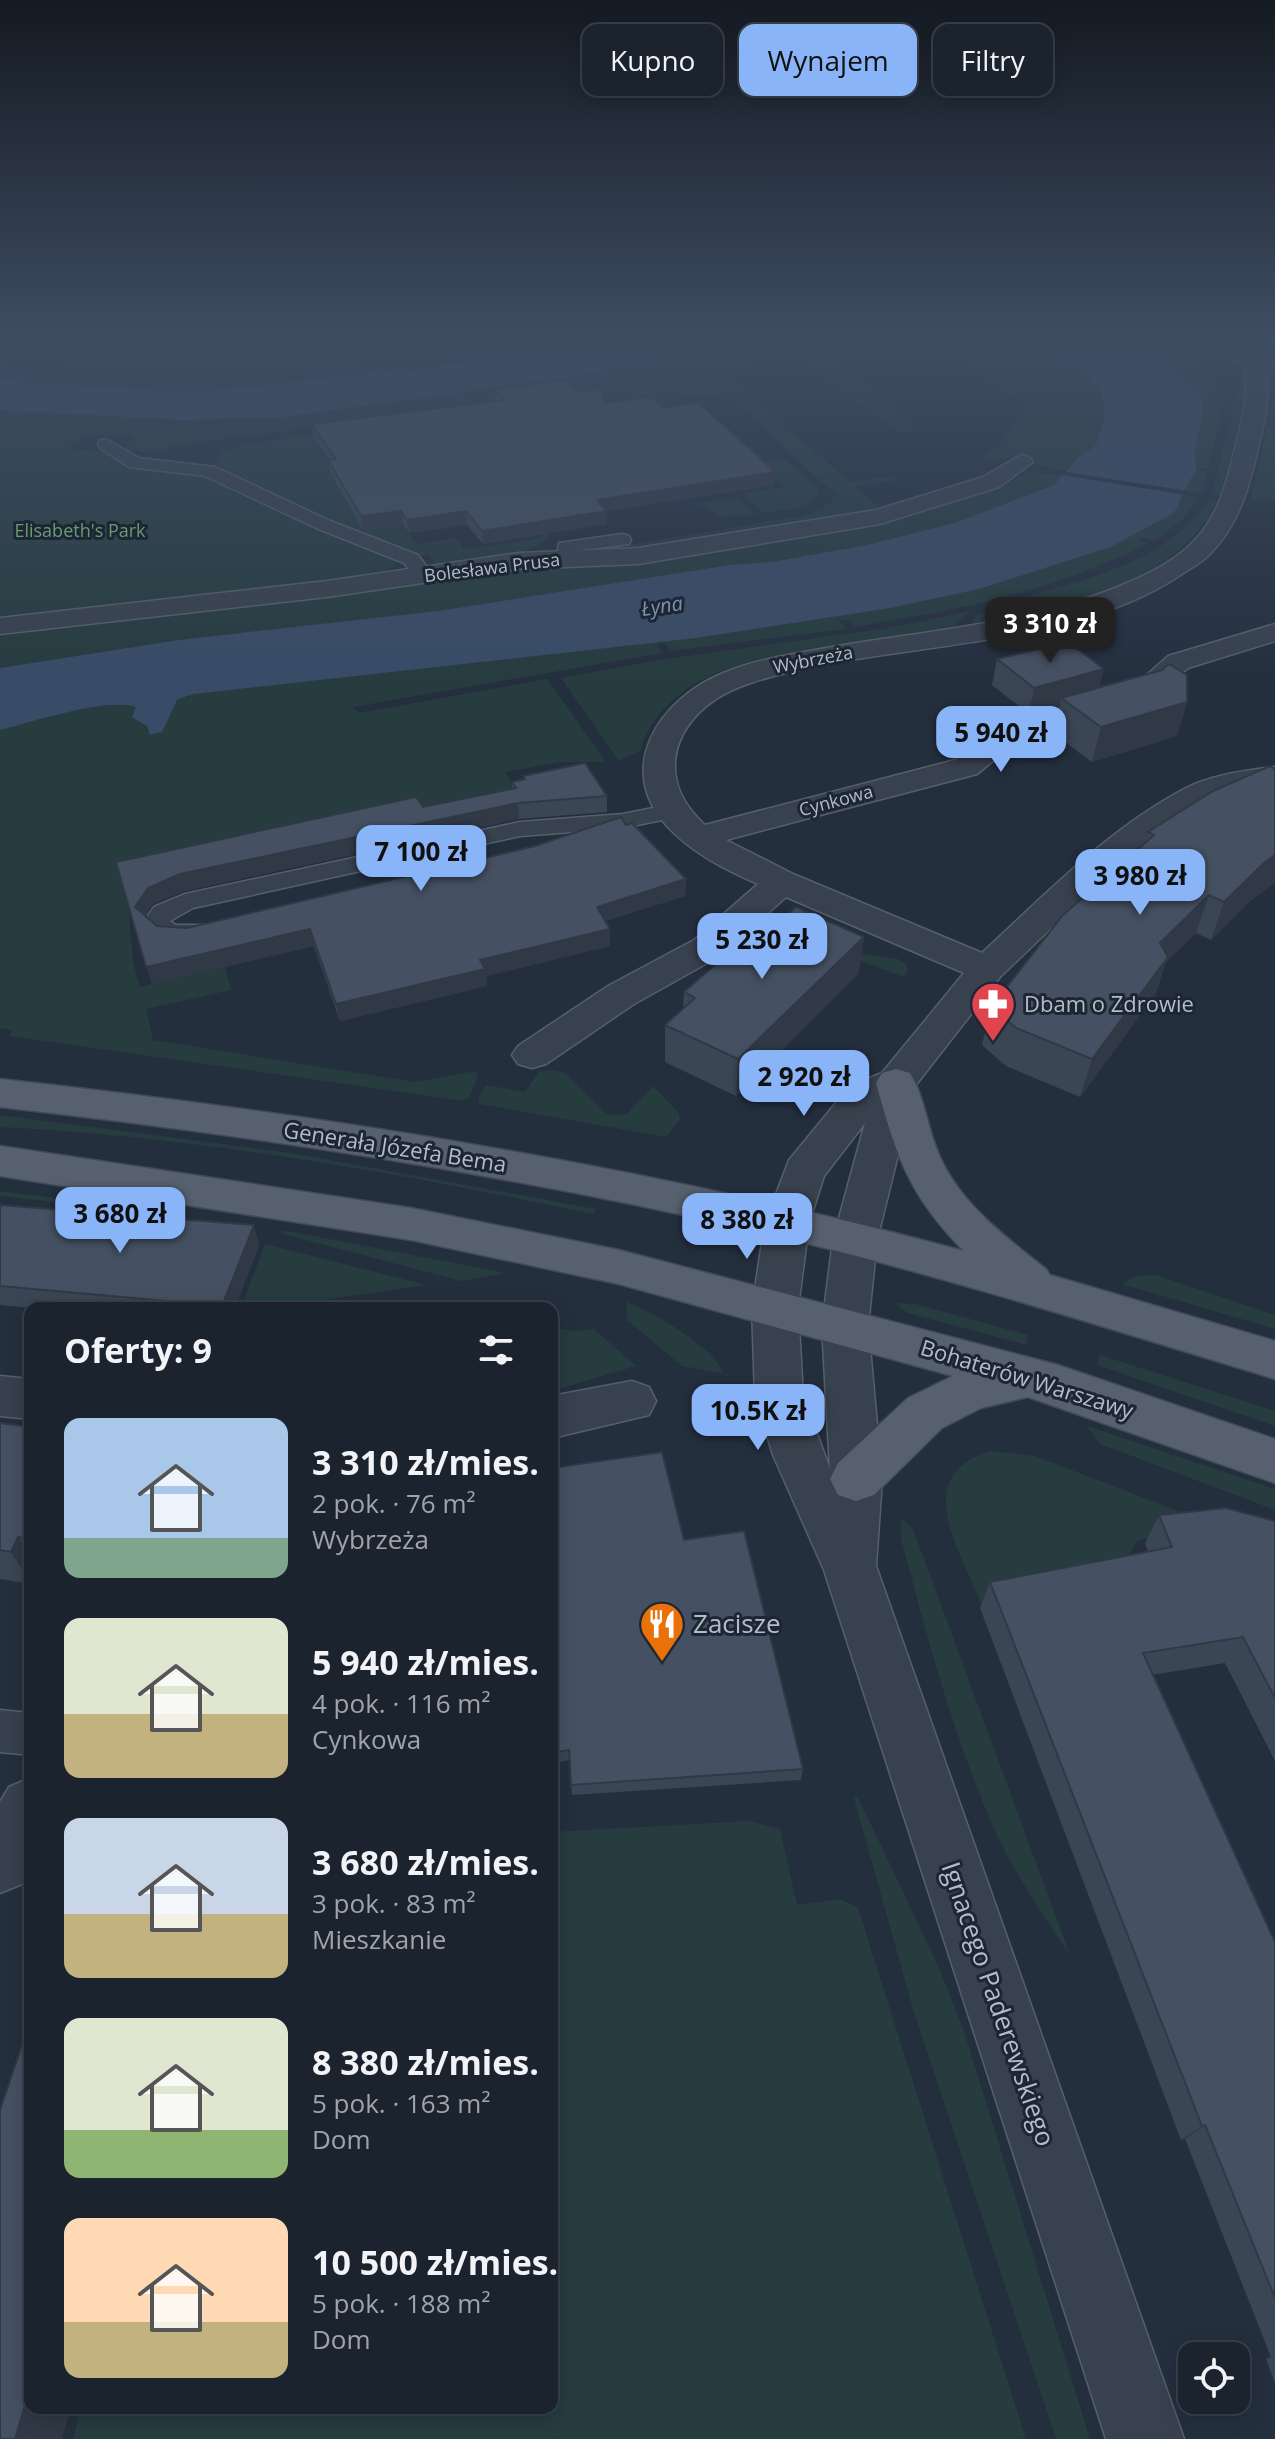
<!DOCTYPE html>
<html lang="pl">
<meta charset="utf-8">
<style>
body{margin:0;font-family:"Open Sans",sans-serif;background:#242b36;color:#f1f3f6;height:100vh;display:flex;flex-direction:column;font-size:30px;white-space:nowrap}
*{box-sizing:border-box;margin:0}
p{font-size:26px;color:#a0a4aa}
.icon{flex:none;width:44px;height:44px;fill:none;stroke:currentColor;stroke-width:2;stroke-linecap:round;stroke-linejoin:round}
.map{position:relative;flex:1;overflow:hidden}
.drawer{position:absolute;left:24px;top:1302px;width:534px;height:1112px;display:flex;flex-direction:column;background:#1b232e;border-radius:16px;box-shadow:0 4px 20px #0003,0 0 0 2px #39404a}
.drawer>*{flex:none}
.hud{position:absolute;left:582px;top:24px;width:572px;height:72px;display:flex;gap:16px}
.fabs{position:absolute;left:1178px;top:2342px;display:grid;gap:16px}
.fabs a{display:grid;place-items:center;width:72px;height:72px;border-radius:16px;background:#1b232e;box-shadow:0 4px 20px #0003,0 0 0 2px #39404a;font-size:40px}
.price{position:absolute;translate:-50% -68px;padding:0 18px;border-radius:16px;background:#8ab4f8;color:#111;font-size:26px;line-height:52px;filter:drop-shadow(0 2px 4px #0008)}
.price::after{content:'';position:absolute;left:50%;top:48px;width:24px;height:18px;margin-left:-12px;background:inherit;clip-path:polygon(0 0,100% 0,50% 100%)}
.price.on{background:#222;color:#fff}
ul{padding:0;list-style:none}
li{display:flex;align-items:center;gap:24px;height:200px;padding:0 40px}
li span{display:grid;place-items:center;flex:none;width:224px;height:160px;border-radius:16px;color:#555}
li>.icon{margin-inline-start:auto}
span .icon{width:96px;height:96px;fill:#fffc;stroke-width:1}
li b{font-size:34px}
h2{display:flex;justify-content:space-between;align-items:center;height:96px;padding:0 40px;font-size:34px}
.chip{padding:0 28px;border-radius:16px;background:#1b232e;box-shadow:0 4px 20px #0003,0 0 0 2px #39404a;font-size:28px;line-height:72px}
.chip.on{background:#8ab4f8;color:#111}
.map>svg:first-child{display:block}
.green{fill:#263c3f}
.water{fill:#394c67}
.pier{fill:#242f3e}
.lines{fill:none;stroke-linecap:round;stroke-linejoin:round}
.lane-casing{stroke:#565f6c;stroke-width:3}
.street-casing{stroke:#565f6c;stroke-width:3}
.primary-casing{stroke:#414a57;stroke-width:3}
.lane{fill:#38414e;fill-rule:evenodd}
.street{fill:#38414e;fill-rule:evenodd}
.primary{fill:#56606e;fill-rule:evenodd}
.wall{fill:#3b4654}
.shaded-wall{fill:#303945}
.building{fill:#455162;stroke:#303945;stroke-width:2}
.labels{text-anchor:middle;stroke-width:6;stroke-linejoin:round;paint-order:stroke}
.far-park-label{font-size:18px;fill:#6b9a76;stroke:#1d2633}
.far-street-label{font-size:18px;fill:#b4bcc9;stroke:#1d2633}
.far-water-label{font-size:20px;font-style:italic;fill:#7c92b1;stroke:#1d2633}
.poi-label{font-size:22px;fill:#b4bcc9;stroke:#1d2633;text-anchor:start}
.street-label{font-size:22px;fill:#b4bcc9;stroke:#1d2633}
.near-poi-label{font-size:26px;fill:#b4bcc9;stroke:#1d2633;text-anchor:start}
.near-street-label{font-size:26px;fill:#b4bcc9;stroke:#1d2633}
</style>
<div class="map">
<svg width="1275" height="2439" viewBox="0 0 1275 2439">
<rect width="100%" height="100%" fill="#242f3e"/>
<!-- green -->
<path class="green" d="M 0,339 L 589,339 L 482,356 L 476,351 L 427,361 L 216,377 L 201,374 L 198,378 L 58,367 L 65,361 L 41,358 L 28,362 L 0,358 Z
M 705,339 L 1047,339 L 1116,379 L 1096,458 L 1006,527 L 457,612 L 178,640 L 0,668 L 0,633 L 98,624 L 124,618 L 515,569 L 640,562 L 886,523 L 995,489 L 1029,472 L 1061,475 L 1064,471 L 1035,464 L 1037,459 L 1022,456 L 987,460 L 984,457 L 986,452 L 998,447 L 1025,406 L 955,356 L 885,350 L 833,356 L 877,393 L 867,395 L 872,400 L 883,398 L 921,430 L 897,432 L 847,394 L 857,392 L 842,391 L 802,360 L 721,370 L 850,482 L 893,476 L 899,480 L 856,487 L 877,505 L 876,510 L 633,549 L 601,549 L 808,515 L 830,504 L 835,494 L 737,403 L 707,395 L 589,408 L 491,403 L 169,446 L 164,452 L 122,451 L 135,436 L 87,435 L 67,449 L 105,451 L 110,457 L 129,465 L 202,473 L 306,524 L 392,558 L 397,566 L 370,577 L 0,620 L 0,405 L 66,410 Z
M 1102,339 C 1121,339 1142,336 1160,339 C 1187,344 1216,369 1222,396 L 1211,395 L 1211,398 L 1223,398 L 1218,431 L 1206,431 L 1217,433 L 1208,468 L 1196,469 L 1208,471 L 1201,493 L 1184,491 L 1183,495 L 1198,497 C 1188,518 1171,529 1153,541 L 1141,537 L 1138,540 L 1148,543 C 1057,590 955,611 855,627 L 846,619 L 839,621 L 847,629 L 670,651 L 665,643 L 657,644 L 662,653 L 353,707 L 359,713 L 547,679 L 606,762 L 560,762 L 505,772 L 512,784 L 568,774 L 128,902 L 133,962 L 140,987 L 225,967 L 231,990 L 146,1009 L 153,1040 L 415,1082 L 476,1071 L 478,1076 L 469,1097 L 463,1101 L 9,1036 L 12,1030 L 0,1028 L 0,730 C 32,722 107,697 136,707 L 136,710 L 175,702 L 193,694 L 1119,526 Z
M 561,349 L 359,386 L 149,395 L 0,383 L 0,362 C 61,371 123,380 184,381 C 257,382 334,375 406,365 L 411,370 Z
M 1237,365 L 1245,380 L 1247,392 L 1220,496 L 1212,495 L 1241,379 L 1233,366 Z
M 1275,392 L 1275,501 L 1251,500 Z
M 432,418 L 314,437 L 334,472 L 403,524 L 416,544 L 455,538 L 464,549 L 541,538 L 546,532 L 552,531 C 540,559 465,562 437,566 L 428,555 L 422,556 L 328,520 L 270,492 L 265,493 L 214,465 L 220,454 L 244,444 Z
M 785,459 L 818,490 L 819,495 L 804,507 L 764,513 L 746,498 L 745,493 L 785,487 L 760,463 Z
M 737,498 L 756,515 L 723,517 L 696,504 Z
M 1209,500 L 1218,501 C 1174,586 1060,609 975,623 L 972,620 C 993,602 1020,599 1046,591 C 1104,575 1175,553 1209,500 Z
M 971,611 L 955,624 L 956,626 C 918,632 879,638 840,645 C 767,656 666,668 640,751 L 619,761 L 561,678 L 658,660 L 888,628 Z
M 830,949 L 898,959 L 906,964 L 908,971 L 903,977 Z
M 551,1070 L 565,1073 L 607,1114 L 626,1115 L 653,1086 L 678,1112 L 680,1120 L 666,1137 L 480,1104 L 478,1099 L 486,1085 L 525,1092 L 539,1072 Z
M 0,1115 L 297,1154 L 596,1209 L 593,1214 C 398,1173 200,1137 0,1127 Z
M 0,1191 L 130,1207 L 170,1215 L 0,1196 Z
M 288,1231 L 506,1273 L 461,1281 L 276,1232 Z
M 265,1244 L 426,1285 L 271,1308 L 241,1308 Z
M 1156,1275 L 1275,1315 L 1275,1329 L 1122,1284 L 1136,1276 Z
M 627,1302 C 655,1314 712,1345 723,1373 L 682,1366 L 627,1320 Z
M 894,1303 L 915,1304 L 1028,1335 L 1026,1345 L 908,1313 Z
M 552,1327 L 574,1331 L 594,1329 L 636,1366 L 552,1391 Z
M 1100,1355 L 1275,1411 L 1275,1426 L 1097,1365 Z
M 1087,1426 L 1275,1489 L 1275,1510 L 1100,1444 Z
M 990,1451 L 1035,1456 L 1220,1527 L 1138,1540 L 1114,1578 L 981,1604 C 962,1552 908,1477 990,1451 Z
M 901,1518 L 913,1529 L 1070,1955 C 1043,1915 1014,1873 994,1829 C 953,1735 927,1637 901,1538 Z
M 858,1797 L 939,1968 L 964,2031 L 1090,2439 L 1056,2439 L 913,2009 L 854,1798 Z
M 749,1821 L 780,1829 L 797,1905 L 840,1899 L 858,1908 L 1026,2439 L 73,2439 L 81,2408 L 552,2408 L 552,1832 Z"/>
<!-- water -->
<path class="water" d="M 602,339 L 728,339 L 619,367 L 561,378 L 284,417 L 184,420 L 0,410 L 0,380 L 164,391 L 209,391 L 410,370 L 561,349 Z
M 1027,339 L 1122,339 L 1195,390 L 1200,396 L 1203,410 L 1195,451 L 1196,469 L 1179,501 L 1179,506 L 1172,514 L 1110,547 L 979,589 L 890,608 L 696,638 L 193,694 L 177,700 L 162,732 L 150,735 L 147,726 L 132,717 L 136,707 C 107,697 32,722 0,730 L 0,668 L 178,640 L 438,611 L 730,565 L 772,562 L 867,545 L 955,523 L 1054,485 L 1079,457 L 1096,445 L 1104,420 L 1104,406 L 1100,391 L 1081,367 Z"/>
<!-- pier -->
<path class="pier" d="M 1060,471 L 1066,472 L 1188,491 L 1186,495 L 1056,474 Z"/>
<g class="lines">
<!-- lane casing -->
<g class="lane-casing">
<path id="lane" d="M 106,439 L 139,458 L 215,467 L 328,520 L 418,555 L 433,575 L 423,581 L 416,579 L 404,563 L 316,528 L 205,476 L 129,467 L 100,448 L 98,444 L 100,440 Z
M 622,534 L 629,536 L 631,540 L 629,544 L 575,551 L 572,563 L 565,565 L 556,559 L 559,543 Z
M 673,804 L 681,806 L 685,811 L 681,816 L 623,828 L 520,836 L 193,908 L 170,921 L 176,925 L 211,925 L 215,931 L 211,937 C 186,943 159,947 143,923 L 154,907 L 185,894 L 520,822 L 623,814 Z
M 0,1710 L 30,1713 L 30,1755 L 0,1752 Z"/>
</g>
<!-- street casing -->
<g class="street-casing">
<path id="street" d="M 1208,339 L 1231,339 L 1259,359 L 1275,361 L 1275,373 L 1266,372 C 1271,403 1262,431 1255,461 C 1247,495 1236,527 1211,553 C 1204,561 1191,568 1182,574 C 1077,646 912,642 790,672 C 765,678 738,685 716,699 C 667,732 660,785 705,825 L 955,760 L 997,726 L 1131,689 L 1168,656 L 1275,624 L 1275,641 L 1188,668 L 1151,701 L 1019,740 L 977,774 L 726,840 L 793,874 L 982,953 C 1046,894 1108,829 1186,788 C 1212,775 1246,770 1275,767 L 1275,787 L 1249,789 L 1210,801 L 1120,862 L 1000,977 L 915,1086 L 877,1240 L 868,1326 L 882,1479 L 876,1566 L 1184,2439 L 1106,2439 L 824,1570 L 773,1455 L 755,1396 L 752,1308 L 765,1223 L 789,1160 L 850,1086 L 882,1073 L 964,973 L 786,897 L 720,956 L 634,1004 L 546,1064 L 532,1068 L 518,1064 L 512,1055 L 518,1046 L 608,986 L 694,940 L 758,884 C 726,870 692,853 667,826 C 614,768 659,700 721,674 C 755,659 795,654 832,647 C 925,631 1021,624 1110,590 C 1138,579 1172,564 1193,542 C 1217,518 1225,488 1233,456 C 1241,423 1249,401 1244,367 ZM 865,1123 L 833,1240 L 822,1326 L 830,1469 L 803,1396 L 798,1308 L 809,1223 L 824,1176 Z
M 1021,455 L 1029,457 L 1033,462 L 999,487 L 880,524 L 638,564 L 519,569 L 327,597 L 0,634 L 0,618 L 327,581 L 519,553 L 638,548 L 876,510 L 983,477 Z
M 0,1376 L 30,1379 L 30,1419 L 0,1416 Z
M 632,1381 L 649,1387 L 656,1401 L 649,1415 L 552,1438 L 552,1396 Z
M 30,1778 L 30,1869 L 22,1884 L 0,1893 L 0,1802 L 9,1787 Z"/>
</g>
<!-- primary casing -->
<g class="primary-casing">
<path id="primary" d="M 896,1069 L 910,1073 C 924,1096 927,1125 937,1150 C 957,1201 1004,1236 1046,1269 L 1050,1275 L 1275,1341 L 1275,1379 C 1114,1330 953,1279 789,1239 C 529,1177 265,1137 0,1107 L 0,1079 C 325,1115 648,1166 964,1251 C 909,1196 896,1155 876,1083 L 882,1073 Z
M 0,1146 L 411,1208 L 619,1250 L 1058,1365 L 1275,1439 L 1275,1483 L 1028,1397 L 981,1408 L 942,1428 L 874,1495 L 856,1501 L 838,1495 L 830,1479 L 838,1463 L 908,1398 L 953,1376 L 619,1284 L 411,1240 L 0,1176 Z"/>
</g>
<!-- lane -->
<use href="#lane" class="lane"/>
<!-- street -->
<use href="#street" class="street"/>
<!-- primary -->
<use href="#primary" class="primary"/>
</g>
<!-- wall -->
<path class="wall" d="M 495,389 L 578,392 L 604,403 L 664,408 L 774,485 L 607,511 L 607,524 L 483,544 L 467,525 L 409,533 L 403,524 L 363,530 L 330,472 L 329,460 L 313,437 L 312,424 L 496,402 Z
M 997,659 L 1099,687 L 1187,702 L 1177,736 L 1092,762 L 1053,733 L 1060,706 L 1029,714 L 992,685 Z
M 1275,769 L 1275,883 L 1251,900 L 1211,940 L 1196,933 L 1166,962 L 1155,995 L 1080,1097 L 1006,1066 L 982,1045 L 991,1007 L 1145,843 L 1148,832 Z
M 523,776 L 607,796 L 607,812 L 519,819 L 184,891 L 153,904 L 145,916 L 157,926 L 187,928 L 626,825 L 686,879 L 685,896 L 605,921 L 610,946 L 486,976 L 487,986 L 340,1021 L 314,946 L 152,984 L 116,862 L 423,807 L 512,788 L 512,782 L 524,779 Z
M 770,930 L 859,973 L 736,1096 L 665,1062 L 665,1025 L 683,1009 L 684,992 Z
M 0,1206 L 259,1245 L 235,1308 L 31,1308 L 0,1305 Z
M 0,1423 L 30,1427 L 30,1584 L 0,1579 Z
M 552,1468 L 684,1540 L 803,1769 L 801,1780 L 572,1795 L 569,1760 L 552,1764 Z
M 1159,1515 L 1275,1521 L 1275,1761 L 1225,1663 L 1152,1675 L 1275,1942 L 1275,2383 L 1266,2359 L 1271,2357 L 1185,2139 L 1181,2140 L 980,1608 L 990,1582 L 1148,1552 L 1145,1543 Z"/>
<!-- shaded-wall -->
<path class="shaded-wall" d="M 775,472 L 774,485 L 607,511 L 607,524 L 483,544 L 482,531 L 597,500 Z
M 401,511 L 403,524 L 363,530 L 361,516 Z
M 466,511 L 467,525 L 409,533 L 407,520 Z
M 1104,669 L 1098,695 L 1061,698 L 1060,706 L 1029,714 L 1034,688 Z
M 1187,702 L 1177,736 L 1092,762 L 1101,727 Z
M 518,803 L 519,819 L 184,891 L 153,904 L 140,923 L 135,907 L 148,888 L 180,874 Z
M 1275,855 L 1275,883 L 1251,900 L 1211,940 L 1224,902 L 1265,862 Z
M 686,879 L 685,896 L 598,923 L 597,907 Z
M 1209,895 L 1196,933 L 1166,962 L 1155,995 L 1080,1097 L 1092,1059 L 1160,943 Z
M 310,929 L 314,946 L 152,984 L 146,967 Z
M 610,929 L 610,946 L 486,976 L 487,986 L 340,1021 L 336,1004 L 480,960 Z
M 864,937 L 859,973 L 736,1096 L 738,1059 Z
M 254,1225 L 259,1245 L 235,1308 L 222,1308 L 222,1306 Z
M 18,1537 L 30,1556 L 30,1582 L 11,1552 Z
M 1205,2125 L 1185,2139 L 1181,2140 L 1202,2126 Z
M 30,2388 L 30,2408 L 71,2408 L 62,2439 L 15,2439 Z"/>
<!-- building -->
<path class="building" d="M 566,380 L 578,392 L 601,389 L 604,403 L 652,397 L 664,408 L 698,402 L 775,472 L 597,500 L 607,511 L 482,531 L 466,511 L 407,520 L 401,511 L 361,516 L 328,460 L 336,459 L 312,424 L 505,400 L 495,389 Z
M 1068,642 L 1104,669 L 1034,688 L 997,659 Z
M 1169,664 L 1187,675 L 1187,702 L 1101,727 L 1061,698 L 1162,670 Z
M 585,763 L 607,796 L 518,803 L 180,874 L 148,888 L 135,907 L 157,926 L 187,928 L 535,846 L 621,817 L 626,825 L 632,823 L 686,879 L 597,907 L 610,929 L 480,960 L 485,969 L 336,1004 L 310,929 L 146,967 L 116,862 L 416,797 L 423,807 L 516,788 L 512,782 L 525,779 L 523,776 Z
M 1270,766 L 1275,769 L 1275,855 L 1265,862 L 1224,902 L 1209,895 L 1160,943 L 1168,957 L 1092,1059 L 1016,1028 L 991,1007 L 1063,915 L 1154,835 L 1148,832 L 1213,791 Z
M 796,907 L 864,937 L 738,1059 L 665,1025 L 695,998 L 684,992 L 760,926 L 770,930 Z
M 0,1205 L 254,1225 L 222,1306 L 0,1286 Z
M 0,1423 L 30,1427 L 30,1539 L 18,1537 L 11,1552 L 0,1550 Z
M 662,1452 L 684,1540 L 744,1531 L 803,1769 L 571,1785 L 569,1750 L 552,1753 L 552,1468 Z
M 1226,1508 L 1275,1521 L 1275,1698 L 1243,1637 L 1143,1653 L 1275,1942 L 1275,2298 L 1205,2125 L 1202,2126 L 990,1582 L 1172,1547 L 1159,1515 Z
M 30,2021 L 30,2388 L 15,2439 L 0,2439 L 0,2110 Z"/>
<!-- sky -->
<linearGradient id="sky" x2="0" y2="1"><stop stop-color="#141a22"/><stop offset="0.5" stop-color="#3f4d63"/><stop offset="1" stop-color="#3f4d63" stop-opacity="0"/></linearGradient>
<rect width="1275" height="680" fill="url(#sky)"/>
<!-- icons -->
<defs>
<g id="pharmacy-pin" transform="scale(2.3)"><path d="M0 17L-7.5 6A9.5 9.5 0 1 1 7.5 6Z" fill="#e0444e" stroke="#1d2633"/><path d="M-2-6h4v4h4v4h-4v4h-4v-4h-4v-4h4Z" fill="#fff"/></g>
<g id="restaurant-pin" transform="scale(2.3)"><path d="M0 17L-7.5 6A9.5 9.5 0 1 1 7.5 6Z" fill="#e8710a" stroke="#1d2633"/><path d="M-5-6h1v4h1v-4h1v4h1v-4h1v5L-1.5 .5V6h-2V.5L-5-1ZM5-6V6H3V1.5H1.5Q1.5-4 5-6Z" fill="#fff"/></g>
</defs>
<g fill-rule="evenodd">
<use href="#pharmacy-pin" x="993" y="1004"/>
<use href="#restaurant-pin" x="662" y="1624"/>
</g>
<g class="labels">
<!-- far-park labels -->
<g class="far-park-label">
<text x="80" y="537">Elisabeth's Park</text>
</g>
<!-- far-street labels -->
<g class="far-street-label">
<text transform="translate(492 568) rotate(-7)" y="6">Bolesława Prusa</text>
<text transform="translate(813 660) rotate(-11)" y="6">Wybrzeża</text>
<text transform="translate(836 801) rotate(-15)" y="6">Cynkowa</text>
</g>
<!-- far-water labels -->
<g class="far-water-label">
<text transform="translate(662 606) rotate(-9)" y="7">Łyna</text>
</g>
<!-- poi labels -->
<g class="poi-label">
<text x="1024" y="1012">Dbam o Zdrowie</text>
</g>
<!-- street labels -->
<g class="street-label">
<text transform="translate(395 1147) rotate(9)" y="8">Generała Józefa Bema</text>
<text transform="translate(1027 1379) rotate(17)" y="8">Bohaterów Warszawy</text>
</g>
<!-- near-poi labels -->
<g class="near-poi-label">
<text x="693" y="1633">Zacisze</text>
</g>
<!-- near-street labels -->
<g class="near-street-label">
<text transform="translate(998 2004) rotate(71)" y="9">Ignacego Paderewskiego</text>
</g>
</g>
</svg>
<div class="fabs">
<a><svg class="icon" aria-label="locate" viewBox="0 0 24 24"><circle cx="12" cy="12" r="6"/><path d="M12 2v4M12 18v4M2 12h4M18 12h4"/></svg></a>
</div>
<b class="price on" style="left:1050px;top:665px">3 310 zł</b>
<b class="price" style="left:1001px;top:774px">5 940 zł</b>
<b class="price" style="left:421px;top:893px">7 100 zł</b>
<b class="price" style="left:1140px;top:917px">3 980 zł</b>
<b class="price" style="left:762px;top:981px">5 230 zł</b>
<b class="price" style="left:804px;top:1118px">2 920 zł</b>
<b class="price" style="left:120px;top:1255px">3 680 zł</b>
<b class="price" style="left:747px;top:1261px">8 380 zł</b>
<b class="price" style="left:758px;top:1452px">10.5K zł</b>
<div class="hud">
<a class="chip">Kupno</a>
<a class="chip on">Wynajem</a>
<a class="chip">Filtry</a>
</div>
<section class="drawer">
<h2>Oferty: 9<svg class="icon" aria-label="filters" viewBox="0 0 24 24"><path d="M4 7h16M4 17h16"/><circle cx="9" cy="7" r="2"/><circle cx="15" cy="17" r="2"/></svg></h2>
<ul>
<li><span style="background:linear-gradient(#a9c7e8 75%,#7fa58c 0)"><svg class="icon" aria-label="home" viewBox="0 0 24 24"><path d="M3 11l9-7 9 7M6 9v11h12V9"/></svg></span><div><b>3 310 zł/mies.</b><p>2 pok. · 76 m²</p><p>Wybrzeża</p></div></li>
<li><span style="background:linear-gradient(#dfe7d0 60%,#c2b280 0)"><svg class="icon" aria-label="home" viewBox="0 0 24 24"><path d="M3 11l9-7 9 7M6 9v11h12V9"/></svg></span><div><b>5 940 zł/mies.</b><p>4 pok. · 116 m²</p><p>Cynkowa</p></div></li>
<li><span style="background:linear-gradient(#c9d6e8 60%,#c2b280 0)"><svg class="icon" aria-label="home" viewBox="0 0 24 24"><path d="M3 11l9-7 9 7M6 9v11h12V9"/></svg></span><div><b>3 680 zł/mies.</b><p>3 pok. · 83 m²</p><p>Mieszkanie</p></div></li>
<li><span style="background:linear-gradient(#dfe7d0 70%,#8fb573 0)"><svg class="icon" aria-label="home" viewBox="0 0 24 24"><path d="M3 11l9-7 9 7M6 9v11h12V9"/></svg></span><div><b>8 380 zł/mies.</b><p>5 pok. · 163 m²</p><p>Dom</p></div></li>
<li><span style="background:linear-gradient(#ffd9b3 65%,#c2b280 0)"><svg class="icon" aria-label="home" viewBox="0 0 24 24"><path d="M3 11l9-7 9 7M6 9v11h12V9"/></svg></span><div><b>10 500 zł/mies.</b><p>5 pok. · 188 m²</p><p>Dom</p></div></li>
</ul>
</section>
</div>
